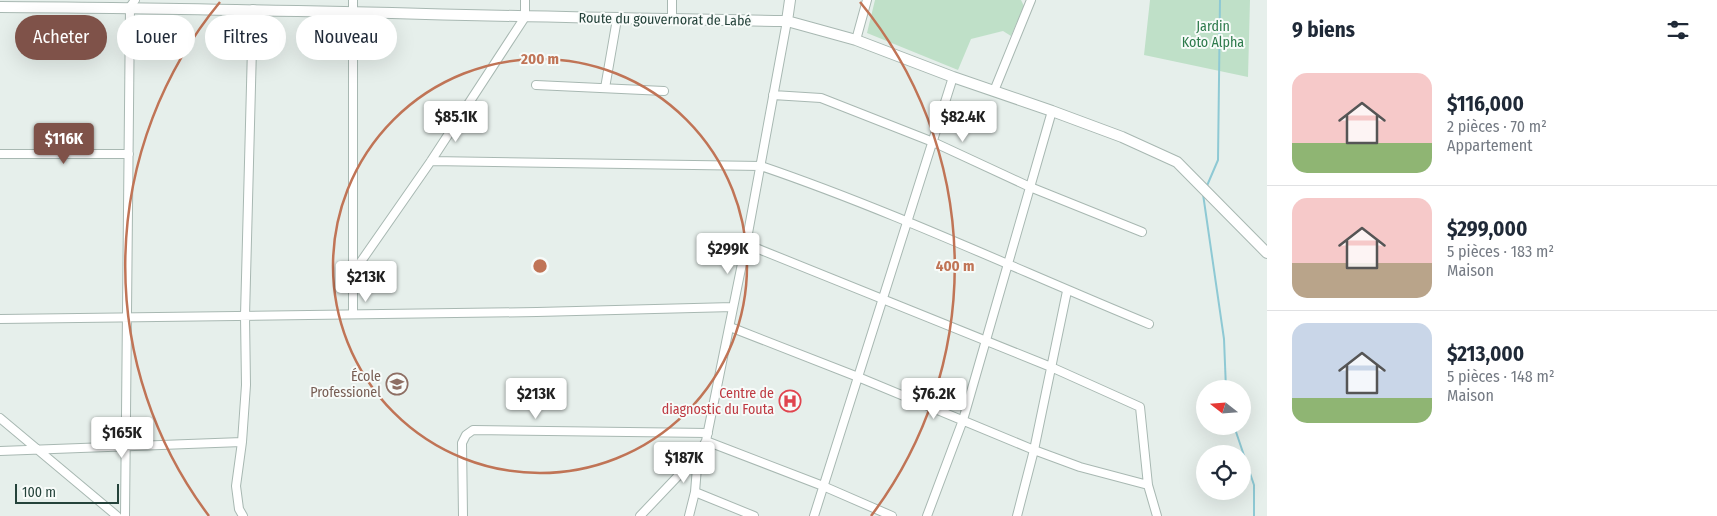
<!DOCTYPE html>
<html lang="fr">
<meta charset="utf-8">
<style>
body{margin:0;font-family:"Fira Sans Condensed",sans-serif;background:#f6f6f7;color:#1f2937;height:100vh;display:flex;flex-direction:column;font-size:19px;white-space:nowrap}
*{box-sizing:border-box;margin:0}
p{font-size:16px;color:#747a83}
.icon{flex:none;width:28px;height:28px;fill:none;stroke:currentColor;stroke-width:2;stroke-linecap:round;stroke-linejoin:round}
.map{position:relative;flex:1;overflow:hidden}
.side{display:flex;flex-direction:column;background:#fff;width:450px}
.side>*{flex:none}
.guide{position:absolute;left:15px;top:15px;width:475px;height:45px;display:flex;gap:10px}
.needle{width:32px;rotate:287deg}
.fabs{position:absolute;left:1196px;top:380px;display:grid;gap:10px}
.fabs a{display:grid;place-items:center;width:55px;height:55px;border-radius:50%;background:#fff;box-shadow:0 5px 20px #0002;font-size:25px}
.scale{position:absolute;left:15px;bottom:12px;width:104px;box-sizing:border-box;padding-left:5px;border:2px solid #24423a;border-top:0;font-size:14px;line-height:18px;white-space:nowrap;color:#24423a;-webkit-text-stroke:4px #f7fbf9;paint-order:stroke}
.price{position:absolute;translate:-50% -42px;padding:0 11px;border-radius:5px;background:#fff;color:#222;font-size:16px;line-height:32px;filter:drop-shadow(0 1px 2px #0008)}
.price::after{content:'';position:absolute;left:50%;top:30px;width:15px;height:11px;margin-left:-8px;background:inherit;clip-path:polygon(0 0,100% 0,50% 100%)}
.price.active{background:#7f5249;color:#fff}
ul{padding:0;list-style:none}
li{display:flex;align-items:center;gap:15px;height:125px;padding:0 25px}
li+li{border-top:1px solid #e0e1e3}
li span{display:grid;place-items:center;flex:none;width:140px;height:100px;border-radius:15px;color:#555}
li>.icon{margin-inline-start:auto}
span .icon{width:60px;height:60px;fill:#fffc;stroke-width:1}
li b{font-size:21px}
h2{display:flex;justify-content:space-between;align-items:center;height:60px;padding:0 25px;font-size:21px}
.tag{padding:0 18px;border-radius:22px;background:#fff;box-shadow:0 5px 20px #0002;font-size:18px;line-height:45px}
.tag.active{background:#7f5249;color:#fff}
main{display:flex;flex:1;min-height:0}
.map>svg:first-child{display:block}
.green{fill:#bfe0c8}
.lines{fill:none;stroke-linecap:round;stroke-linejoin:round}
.stream{stroke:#8ec9d4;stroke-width:2}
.minor-casing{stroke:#a8b8b2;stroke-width:10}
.tertiary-casing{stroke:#a8b8b2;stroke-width:12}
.minor{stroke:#fff;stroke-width:8}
.tertiary{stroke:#fff;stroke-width:10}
.ring{fill:none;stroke:#c07456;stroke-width:2.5}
.labels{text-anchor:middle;stroke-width:4;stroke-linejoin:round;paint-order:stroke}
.street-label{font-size:14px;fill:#24423a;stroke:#f7fbf9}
.park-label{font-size:14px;fill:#2d7a4b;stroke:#f7fbf9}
.education-label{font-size:14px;fill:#785e54;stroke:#f7fbf9;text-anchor:end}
.health-label{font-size:14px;fill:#be3a42;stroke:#f7fbf9;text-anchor:end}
.centre{fill:#c07456;stroke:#f7fbf9;stroke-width:2.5}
.ring-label{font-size:15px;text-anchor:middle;font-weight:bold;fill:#c07456;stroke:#f7fbf9;stroke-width:4;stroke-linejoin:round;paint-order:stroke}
</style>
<main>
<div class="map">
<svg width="1267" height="516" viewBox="0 0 1267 516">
<rect width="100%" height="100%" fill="#e6efeb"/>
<!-- green -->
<path class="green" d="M 875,0 L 1021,0 L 1024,6 L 1011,36 L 1003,31 L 971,39 L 958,70 L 867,33 Z
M 1150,0 L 1250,0 L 1248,77 L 1144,55 Z"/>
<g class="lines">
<!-- stream -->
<path class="stream" d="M 1206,188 L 1218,160 L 1220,0
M 1203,194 L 1224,339 L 1226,389
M 1234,426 L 1254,485 L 1254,516"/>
<!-- minor casing -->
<g class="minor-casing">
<path id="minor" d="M 672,20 L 672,0
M 856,40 L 867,0
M 536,85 L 664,91
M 605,88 L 617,19
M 994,91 L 1031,0
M 773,95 L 821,98 L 933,142 L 1030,187 L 1142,232
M 0,154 L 129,154
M 431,161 L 761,166 C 893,211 1020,271 1149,324
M 746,244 L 1051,367 L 1140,407 L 1148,485 L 1157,516
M 353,273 L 431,161 L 525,17 L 525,0
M 353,314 L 353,0
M 0,319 L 537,312 L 733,307
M 730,327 L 858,377 L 1034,450 L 1080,467 L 1148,485
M 0,418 L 117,516
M 706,441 L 823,486 L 892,516
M 0,451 L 242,442
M 695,492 L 754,516
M 125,516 L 130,7 L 135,0
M 243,516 L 239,509 L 236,486 L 242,442 L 246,385 L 245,316 L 253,9
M 463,516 L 462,443 L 466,435 L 473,430 L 708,433
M 640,516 L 698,455 L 706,441 L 746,244 L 787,21
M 689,516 L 695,492 L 698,455
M 814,516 L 953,77
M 927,516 L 963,420 L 1052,111
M 1017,516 L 1034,450 L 1067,291"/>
</g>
<!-- tertiary casing -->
<g class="tertiary-casing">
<path id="tertiary" d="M 0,7 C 262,8 525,18 787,21 L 856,40 L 953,77 L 1052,111 L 1122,137 L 1177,162 L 1267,253
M 787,21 L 790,0"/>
</g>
<!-- minor -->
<use href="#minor" class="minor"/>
<!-- tertiary -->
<use href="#tertiary" class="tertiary"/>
</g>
<!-- distance rings -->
<g class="ring">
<circle cx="540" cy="266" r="207"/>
<path d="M209 516A415 415 0 0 1 220 2M860 2A415 415 0 0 1 871 516"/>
</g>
<!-- icons -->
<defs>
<g id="school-ring" transform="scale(1.125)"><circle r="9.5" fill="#f7fbf9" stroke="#8d6e63" stroke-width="1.5"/><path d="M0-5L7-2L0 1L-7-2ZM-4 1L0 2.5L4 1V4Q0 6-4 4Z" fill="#8d6e63"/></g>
<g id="hospital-ring" transform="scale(1.125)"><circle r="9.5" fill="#f7fbf9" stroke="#e0444e" stroke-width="1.5"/><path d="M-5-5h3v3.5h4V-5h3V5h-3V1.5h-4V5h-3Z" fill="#e0444e"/></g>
</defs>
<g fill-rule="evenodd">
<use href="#school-ring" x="397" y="384"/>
<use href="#hospital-ring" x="790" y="401"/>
</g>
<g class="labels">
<!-- street labels -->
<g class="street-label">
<text transform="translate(665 19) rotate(1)" y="5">Route du gouvernorat de Labé</text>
</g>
<!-- park labels -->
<g class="park-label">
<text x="1213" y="31">Jardin<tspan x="1213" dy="16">Koto Alpha</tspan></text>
</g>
<!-- education labels -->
<g class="education-label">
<text x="381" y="381">École<tspan x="381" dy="16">Professionel</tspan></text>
</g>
<!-- health labels -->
<g class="health-label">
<text x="774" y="398">Centre de<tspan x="774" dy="16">diagnostic du Fouta</tspan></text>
</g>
</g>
<circle cx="540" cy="266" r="8" class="centre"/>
<g class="ring-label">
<text x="540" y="64">200 m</text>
<text x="955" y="271">400 m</text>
</g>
</svg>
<div class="fabs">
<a><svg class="needle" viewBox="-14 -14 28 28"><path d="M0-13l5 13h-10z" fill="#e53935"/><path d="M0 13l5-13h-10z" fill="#747a83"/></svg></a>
<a><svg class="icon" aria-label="locate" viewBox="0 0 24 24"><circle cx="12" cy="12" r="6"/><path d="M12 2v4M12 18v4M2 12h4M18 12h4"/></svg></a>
</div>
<div class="scale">100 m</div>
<b class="price" style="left:456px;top:143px">$85.1K</b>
<b class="price" style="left:963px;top:143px">$82.4K</b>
<b class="price active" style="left:64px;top:165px">$116K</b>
<b class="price" style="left:728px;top:275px">$299K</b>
<b class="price" style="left:366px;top:303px">$213K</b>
<b class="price" style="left:536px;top:420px">$213K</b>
<b class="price" style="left:934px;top:420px">$76.2K</b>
<b class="price" style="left:122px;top:459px">$165K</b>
<b class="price" style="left:684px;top:484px">$187K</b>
<div class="guide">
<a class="tag active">Acheter</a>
<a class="tag">Louer</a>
<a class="tag">Filtres</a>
<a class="tag">Nouveau</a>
</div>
</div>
<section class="side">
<h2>9 biens<svg class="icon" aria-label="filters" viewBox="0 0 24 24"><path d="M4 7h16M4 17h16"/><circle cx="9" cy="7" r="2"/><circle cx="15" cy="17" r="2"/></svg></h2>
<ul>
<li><span style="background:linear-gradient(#f6c9c9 70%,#8fb573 0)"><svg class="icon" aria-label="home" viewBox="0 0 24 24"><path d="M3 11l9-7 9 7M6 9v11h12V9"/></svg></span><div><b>$116,000</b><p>2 pièces · 70 m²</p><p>Appartement</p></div></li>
<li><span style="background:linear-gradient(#f6c9c9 65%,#b9a48a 0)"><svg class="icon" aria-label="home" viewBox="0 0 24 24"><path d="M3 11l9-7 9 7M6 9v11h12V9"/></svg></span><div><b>$299,000</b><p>5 pièces · 183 m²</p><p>Maison</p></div></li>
<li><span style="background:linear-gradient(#c9d6e8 75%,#8fb573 0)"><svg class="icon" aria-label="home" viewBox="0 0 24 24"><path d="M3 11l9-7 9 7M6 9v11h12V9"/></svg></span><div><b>$213,000</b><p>5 pièces · 148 m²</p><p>Maison</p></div></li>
</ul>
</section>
</main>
